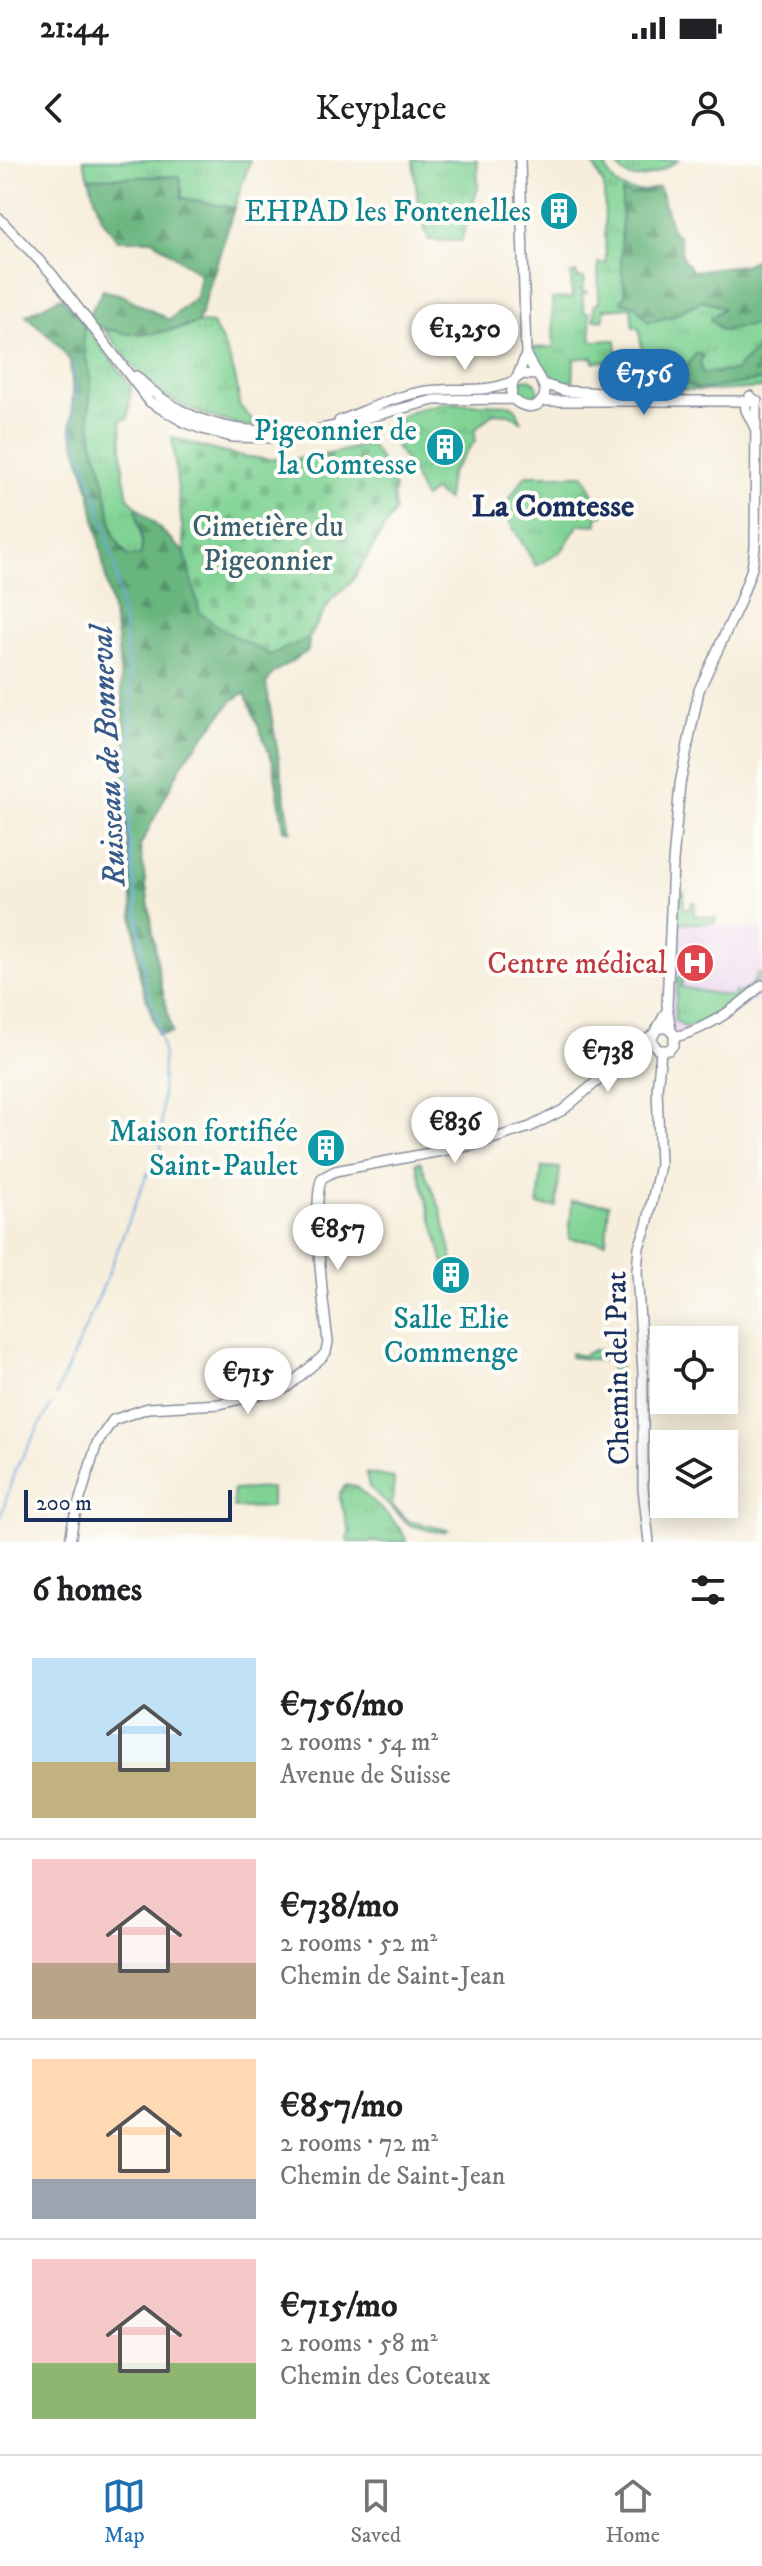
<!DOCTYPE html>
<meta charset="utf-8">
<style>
body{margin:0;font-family:"IM FELL DW Pica",serif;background:#f2f2f2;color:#202124;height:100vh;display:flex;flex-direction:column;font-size:30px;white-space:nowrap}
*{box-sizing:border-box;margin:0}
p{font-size:26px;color:#757577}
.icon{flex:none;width:44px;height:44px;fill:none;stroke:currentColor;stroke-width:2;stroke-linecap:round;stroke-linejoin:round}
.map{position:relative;height:1382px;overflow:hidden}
.details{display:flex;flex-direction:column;background:#fff;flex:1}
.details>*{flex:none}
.controls{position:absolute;left:650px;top:1166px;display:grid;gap:16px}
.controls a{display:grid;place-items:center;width:88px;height:88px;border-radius:0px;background:#fff;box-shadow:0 4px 20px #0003;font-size:40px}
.scale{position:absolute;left:24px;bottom:20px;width:208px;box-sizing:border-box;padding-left:8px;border:4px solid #1b2f5e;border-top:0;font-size:22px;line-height:28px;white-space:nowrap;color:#1b2f5e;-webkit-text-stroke:6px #fdfcf7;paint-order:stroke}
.price{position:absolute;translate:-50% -68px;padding:0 18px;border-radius:28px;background:#fff;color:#222;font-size:26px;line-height:52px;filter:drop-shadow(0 2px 4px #0008)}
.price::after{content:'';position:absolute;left:50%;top:48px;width:24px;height:18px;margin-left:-12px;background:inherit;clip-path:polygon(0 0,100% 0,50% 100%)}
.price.active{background:#1f6fb2;color:#fff}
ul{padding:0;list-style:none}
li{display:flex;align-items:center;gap:24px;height:200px;padding:0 32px}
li+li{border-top:2px solid #e0e0e0}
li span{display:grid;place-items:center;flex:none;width:224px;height:160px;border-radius:0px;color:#555}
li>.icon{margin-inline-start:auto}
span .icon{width:96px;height:96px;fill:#fffc;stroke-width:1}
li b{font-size:34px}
h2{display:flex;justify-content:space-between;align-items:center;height:96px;padding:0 32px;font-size:34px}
.status{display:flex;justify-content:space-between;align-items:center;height:56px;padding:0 40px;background:#fff;direction:ltr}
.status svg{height:22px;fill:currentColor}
header{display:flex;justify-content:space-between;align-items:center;height:104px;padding:0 32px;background:#fff;font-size:36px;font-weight:600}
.tabs{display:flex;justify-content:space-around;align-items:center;height:112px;border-top:2px solid #e0e0e0;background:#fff;font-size:22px;color:#757577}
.tabs a{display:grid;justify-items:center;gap:4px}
.tabs .active{color:#1f6fb2}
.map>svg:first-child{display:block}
.built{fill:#e9d2ee}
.grass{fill:url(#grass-tufts);stroke:#4e8179;stroke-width:2}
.forest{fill:url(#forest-firs);stroke:#42726e;stroke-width:2}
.cemetery{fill:url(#cemetery-stones);stroke:#4e8179;stroke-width:2}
.garden{fill:#80d394;stroke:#4e8179;stroke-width:2}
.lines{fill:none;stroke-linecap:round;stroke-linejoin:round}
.stream{stroke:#6fa9df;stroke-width:2}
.tertiary-casing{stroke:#888e9c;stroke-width:12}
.tertiary{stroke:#fff;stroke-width:9}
.labels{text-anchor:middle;stroke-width:8;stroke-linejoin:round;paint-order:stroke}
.culture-label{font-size:30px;fill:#0d838f;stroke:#fdfcf7;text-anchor:end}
.park-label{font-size:30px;fill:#39606e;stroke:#fdfcf7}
.health-label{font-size:30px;fill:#be3a42;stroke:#fdfcf7;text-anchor:end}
.street-label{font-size:30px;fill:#1b2f5e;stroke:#fdfcf7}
.neighbourhood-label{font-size:32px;font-weight:bold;fill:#1b2f5e;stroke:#fdfcf7}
.water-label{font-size:32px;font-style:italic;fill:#385a8b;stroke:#fdfcf7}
</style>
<div class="status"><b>21:44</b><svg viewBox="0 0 49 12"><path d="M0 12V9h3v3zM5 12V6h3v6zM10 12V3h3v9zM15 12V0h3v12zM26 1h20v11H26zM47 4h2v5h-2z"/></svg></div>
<header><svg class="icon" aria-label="back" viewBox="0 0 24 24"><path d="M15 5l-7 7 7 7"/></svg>Keyplace<svg class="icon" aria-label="person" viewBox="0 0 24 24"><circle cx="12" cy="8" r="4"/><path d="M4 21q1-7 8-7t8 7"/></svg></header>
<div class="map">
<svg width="762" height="1382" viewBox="0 0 762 1382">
<defs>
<pattern id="grass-tufts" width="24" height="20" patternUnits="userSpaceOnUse" patternTransform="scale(2)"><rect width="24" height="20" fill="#80d394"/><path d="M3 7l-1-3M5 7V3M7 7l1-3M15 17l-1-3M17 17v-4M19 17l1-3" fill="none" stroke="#6eb582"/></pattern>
<pattern id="forest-firs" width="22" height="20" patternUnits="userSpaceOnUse" patternTransform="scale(2)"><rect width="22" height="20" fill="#68b57e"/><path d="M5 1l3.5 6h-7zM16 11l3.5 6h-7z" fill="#55946a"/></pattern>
<pattern id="cemetery-stones" width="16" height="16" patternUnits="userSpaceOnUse" patternTransform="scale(2)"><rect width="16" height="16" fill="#80d394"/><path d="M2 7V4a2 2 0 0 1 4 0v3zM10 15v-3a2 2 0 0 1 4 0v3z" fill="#6eb582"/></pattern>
</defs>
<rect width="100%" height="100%" fill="#fdfcf7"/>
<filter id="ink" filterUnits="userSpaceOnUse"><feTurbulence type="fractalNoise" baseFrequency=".0125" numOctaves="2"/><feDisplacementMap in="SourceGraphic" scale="16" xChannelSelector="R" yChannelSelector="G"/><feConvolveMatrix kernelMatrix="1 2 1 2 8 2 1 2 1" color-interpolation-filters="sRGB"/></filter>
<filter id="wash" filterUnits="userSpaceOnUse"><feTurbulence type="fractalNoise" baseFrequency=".006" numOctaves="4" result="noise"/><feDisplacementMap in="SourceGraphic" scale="32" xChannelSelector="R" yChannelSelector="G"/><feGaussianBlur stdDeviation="1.8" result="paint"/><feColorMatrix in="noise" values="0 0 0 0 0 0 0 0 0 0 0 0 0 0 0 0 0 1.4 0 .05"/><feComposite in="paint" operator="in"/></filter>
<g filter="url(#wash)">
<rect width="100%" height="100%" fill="#f6eedb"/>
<!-- built -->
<path class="built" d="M 675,763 L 762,769 L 762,836 L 718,865 L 667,877 L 657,863 L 664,848 Z"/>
<!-- grass -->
<path class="grass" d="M 83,0 L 249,0 L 250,1 L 234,48 L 182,38 L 180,16 L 89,18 Z
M 413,0 L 477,0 L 478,28 L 461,81 L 429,80 L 419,52 Z
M 591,0 L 604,0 C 610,30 632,37 659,27 L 673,73 L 678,75 L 683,100 L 693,111 L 744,105 L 762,97 L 762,228 L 713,231 L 649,228 L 646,226 L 639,168 L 633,168 L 631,147 L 604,149 L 604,159 L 594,160 L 594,145 L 599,143 L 598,103 L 606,103 L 604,26 Z
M 615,0 L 679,0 C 657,12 628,34 615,0 Z
M 577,113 L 577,118 L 584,118 L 585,121 L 582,130 L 587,133 L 582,134 L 584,152 L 589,152 L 592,181 L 616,180 L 618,200 L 594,202 L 593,197 L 574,199 L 573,227 C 549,223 538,213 533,188 L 554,187 L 552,139 L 572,138 L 571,114 Z
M 198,163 L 212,164 C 226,186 239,219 239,245 L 256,265 L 253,267 C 213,260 171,247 142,216 C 129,201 116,184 103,168 C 138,176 165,175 198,163 Z
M 84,164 L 131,226 L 128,258 L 121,261 L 123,311 L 128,338 L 137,347 C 136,365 146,379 140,396 L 127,396 L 114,376 L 100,301 L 93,284 L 89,251 L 91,219 L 83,187 Z
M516 230a11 11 0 1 1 22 0a11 11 0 1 1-22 0Z
M 445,243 L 512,245 L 517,251 L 521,261 L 509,254 L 493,253 L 475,270 L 475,281 L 450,314 L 447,340 L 433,331 L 424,338 C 419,329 415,319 411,310 C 406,300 398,292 394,283 C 382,253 426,247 445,243 Z
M 526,315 L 584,315 L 604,354 L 597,357 L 597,365 L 579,364 L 561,392 L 536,406 L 502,349 Z
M 684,732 L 684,748 L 691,748 L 692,742 L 695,743 L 694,755 L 716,758 L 715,763 L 677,763 L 680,737 Z
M 757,813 L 762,814 L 762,817 C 743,835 711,864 685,867 L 674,860 L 678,817 L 683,817 L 681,827 L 732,837 L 734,831 L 738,833 C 749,830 754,824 757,813 Z
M 614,1188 L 618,1188 L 620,1209 L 612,1210 L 609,1201 L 570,1197 L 571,1193 L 582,1196 L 593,1190 L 613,1192 Z
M 366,1313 L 394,1318 L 392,1345 L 408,1361 L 448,1370 L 443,1372 L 432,1371 L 410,1365 L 369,1327 Z
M 349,1325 L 356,1327 C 370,1340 404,1365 406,1382 L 348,1382 L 347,1377 L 350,1373 L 339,1335 L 345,1326 Z"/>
<!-- forest -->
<path class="forest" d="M 180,16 L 182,38 L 234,48 L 198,163 L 152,174 L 129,174 L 84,164 L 83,187 L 91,219 L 89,251 L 93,284 L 100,301 L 114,376 L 127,396 L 140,396 C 146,379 136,365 137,347 L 185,393 L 200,453 L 270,495 L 309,478 L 308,491 L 273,513 L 266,524 L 291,671 L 284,669 L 273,602 L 245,533 L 233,540 L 183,602 L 140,686 L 159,814 L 172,873 L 158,875 L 140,817 L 133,753 L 123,622 L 126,578 L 117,477 L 89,327 L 71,270 L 73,233 L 70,201 L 59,186 L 26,155 L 61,137 L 84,163 L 103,130 L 122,135 L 169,160 L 196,137 L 200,114 L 153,80 L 117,80 L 100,55 L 89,18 Z
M 659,27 L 673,73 L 678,75 L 683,100 L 693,111 L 744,105 L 762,97 L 762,220 L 700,230 C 692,226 681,221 671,222 C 662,222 659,226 649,223 L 649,210 L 666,202 L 671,212 L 680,216 L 696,193 L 703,196 L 700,203 L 702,213 L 734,211 L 762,184 L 759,164 L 722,171 L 710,159 L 723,148 L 703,140 L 670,157 L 648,162 L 634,144 L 623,143 L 621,140 L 625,135 L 621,106 L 622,32 L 632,35 Z"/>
<!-- cemetery -->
<path class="cemetery" d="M 172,277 C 244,303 296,308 370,283 L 391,317 L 395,329 L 393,336 L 395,351 L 350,424 L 331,440 L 309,478 L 270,495 L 225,471 L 200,453 L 185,393 Z"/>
<!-- garden -->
<path class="garden" d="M 420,1001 L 440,1048 L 454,1103 L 445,1106 L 416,1003 Z
M 542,1007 L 560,1008 L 556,1047 L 538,1045 Z
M 572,1041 L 609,1044 L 606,1082 L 569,1079 Z
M 271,1328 L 271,1347 L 234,1348 L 233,1330 Z"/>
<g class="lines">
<!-- stream -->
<path class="stream" d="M 73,202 L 76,229 L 73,271 L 97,338 L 115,405 L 132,531 L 129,673 L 146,826 L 157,856 L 163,893 L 161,992
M 56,1235 L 103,1127 L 145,1019 L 154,1003
M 0,1359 L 15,1310 L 51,1245"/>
</g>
</g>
<g filter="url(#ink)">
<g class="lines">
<!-- tertiary casing -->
<g class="tertiary-casing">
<path id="tertiary" d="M 0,59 L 51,113 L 150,242 L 184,262 L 202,269 L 232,277 L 276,278 L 336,266 L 434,240 L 513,239
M 526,195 C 530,205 545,224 545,231 C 544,252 520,250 511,236 L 513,221 L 522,214 L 535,215
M 518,215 L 526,195 L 520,0
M 136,216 C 179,260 229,274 289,271
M 543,224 L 565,231 L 623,234
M 541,241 L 757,241
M 745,242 L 746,250 L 755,268
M 339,261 C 365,251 393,237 421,232 C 450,226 486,235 513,221
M 659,868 L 667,868 L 674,874 L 674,884 L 669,890 L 658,890 L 651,880 L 666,852
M 671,870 L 667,846 L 673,702 L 680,624 L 699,530 L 739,444 L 752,408 L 755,388 L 756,249 L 756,241 L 750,236
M 675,877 C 707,869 738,847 762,825
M 70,1382 L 73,1362 L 97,1283 L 113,1260 L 148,1248 L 220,1244 L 286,1228 L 321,1198 L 326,1192 L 328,1182 C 324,1152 311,1041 322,1018 L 335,1011 L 473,985 L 530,967 L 563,950 L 652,875
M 649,1382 L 643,1328 L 643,1213 L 637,1111 L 639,1087 L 647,1065 L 660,1005 L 657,930 L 661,891"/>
</g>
<!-- tertiary -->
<use href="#tertiary" class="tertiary"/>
</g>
</g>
<!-- icons -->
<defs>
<g id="building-disc" transform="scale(2)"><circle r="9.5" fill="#0f9aa8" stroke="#fdfcf7"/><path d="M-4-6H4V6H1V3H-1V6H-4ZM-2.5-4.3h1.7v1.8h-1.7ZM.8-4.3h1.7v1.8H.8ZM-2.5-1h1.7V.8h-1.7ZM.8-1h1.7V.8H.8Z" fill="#fff"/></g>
<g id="hospital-disc" transform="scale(2)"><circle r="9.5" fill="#e0444e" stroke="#fdfcf7"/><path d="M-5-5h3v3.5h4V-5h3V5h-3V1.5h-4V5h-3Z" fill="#fff"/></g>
</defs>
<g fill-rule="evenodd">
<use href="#building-disc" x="559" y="51"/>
<use href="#building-disc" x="445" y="287"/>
<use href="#hospital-disc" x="695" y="803"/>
<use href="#building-disc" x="326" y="988"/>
<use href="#building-disc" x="451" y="1115"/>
</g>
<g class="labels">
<!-- culture labels -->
<g class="culture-label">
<text x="531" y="61">EHPAD les Fontenelles</text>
<text x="417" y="280">Pigeonnier de<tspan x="417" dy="34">la Comtesse</tspan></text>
<text x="298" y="981">Maison fortifiée<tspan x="298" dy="34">Saint-Paulet</tspan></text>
<text x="451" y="1168" text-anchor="middle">Salle Elie<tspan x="451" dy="34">Commenge</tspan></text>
</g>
<!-- park labels -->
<g class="park-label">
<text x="268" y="376">Cimetière du<tspan x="268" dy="34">Pigeonnier</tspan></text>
</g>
<!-- health labels -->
<g class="health-label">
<text x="667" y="813">Centre médical</text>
</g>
<!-- street labels -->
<g class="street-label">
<text transform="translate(617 1208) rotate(-91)" y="10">Chemin del Prat</text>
</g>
<!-- neighbourhood labels -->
<g class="neighbourhood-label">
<text x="553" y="356">La Comtesse</text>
</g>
<!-- water labels -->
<g class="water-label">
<text transform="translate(107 596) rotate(-93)" y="11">Ruisseau de Bonneval</text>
</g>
</g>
</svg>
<div class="controls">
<a><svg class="icon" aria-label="locate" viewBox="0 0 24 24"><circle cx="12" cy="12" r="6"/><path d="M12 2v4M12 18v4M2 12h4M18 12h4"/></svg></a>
<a><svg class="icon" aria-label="layers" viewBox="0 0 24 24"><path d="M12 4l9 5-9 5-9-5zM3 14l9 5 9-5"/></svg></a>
</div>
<div class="scale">200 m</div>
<b class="price" style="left:465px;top:212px">€1,250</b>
<b class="price active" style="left:644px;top:257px">€756</b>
<b class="price" style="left:608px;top:934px">€738</b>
<b class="price" style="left:455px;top:1005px">€836</b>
<b class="price" style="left:338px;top:1112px">€857</b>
<b class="price" style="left:248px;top:1256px">€715</b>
</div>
<section class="details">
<h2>6 homes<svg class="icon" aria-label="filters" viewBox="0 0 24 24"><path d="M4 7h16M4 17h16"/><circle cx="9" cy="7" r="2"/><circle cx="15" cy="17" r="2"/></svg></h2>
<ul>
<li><span style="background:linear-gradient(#bfe0f5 65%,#c2b280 0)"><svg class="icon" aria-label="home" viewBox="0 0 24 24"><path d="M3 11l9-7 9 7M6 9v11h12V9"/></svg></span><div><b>€756/mo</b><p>2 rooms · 54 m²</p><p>Avenue de Suisse</p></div></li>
<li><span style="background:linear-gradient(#f6c9c9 65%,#b9a48a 0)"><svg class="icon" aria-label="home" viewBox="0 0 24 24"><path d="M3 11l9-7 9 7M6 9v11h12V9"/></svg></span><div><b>€738/mo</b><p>2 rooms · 52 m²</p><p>Chemin de Saint-Jean</p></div></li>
<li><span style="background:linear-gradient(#ffd9b3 75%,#9aa5b1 0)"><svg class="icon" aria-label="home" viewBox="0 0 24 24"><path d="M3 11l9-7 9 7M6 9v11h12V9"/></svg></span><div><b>€857/mo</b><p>2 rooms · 72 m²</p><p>Chemin de Saint-Jean</p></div></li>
<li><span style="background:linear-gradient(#f6c9c9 65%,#8fb573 0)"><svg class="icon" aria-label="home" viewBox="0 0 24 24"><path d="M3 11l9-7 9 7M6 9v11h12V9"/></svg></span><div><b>€715/mo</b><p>2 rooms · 58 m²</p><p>Chemin des Coteaux</p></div></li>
</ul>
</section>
<nav class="tabs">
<a class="active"><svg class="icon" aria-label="map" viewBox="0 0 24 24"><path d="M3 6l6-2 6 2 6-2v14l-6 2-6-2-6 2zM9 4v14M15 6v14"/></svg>Map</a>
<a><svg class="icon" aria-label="saved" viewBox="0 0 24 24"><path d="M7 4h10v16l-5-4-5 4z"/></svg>Saved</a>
<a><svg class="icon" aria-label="home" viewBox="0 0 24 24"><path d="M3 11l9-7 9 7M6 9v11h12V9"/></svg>Home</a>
</nav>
